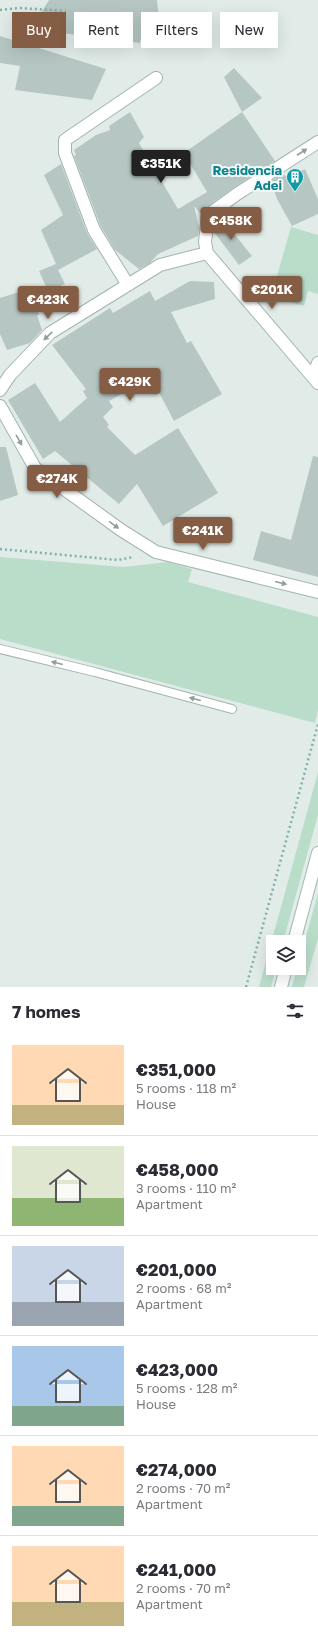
<!DOCTYPE html>
<meta charset="utf-8">
<style>
body{margin:0;font-family:"Golos Text",sans-serif;background:#f7f7f7;color:#2b2b33;height:100vh;display:flex;flex-direction:column;font-size:15px;white-space:nowrap}
*{box-sizing:border-box;margin:0}
p{font-size:13px;color:#7c7c81}
.icon{flex:none;width:22px;height:22px;fill:none;stroke:currentColor;stroke-width:2;stroke-linecap:round;stroke-linejoin:round}
.map{position:relative;height:987px;overflow:hidden}
.drawer{display:flex;flex-direction:column;background:#fff;flex:1}
.drawer>*{flex:none}
.top-card{position:absolute;left:12px;top:12px;width:294px;height:36px;display:flex;gap:8px}
.buttons{position:absolute;left:266px;top:935px;display:grid;gap:8px}
.buttons a{display:grid;place-items:center;width:40px;height:40px;border-radius:0px;background:#fff;box-shadow:0 4px 16px #0002;font-size:20px}
.price{position:absolute;translate:-50% -34px;padding:0 9px;border-radius:4px;background:#855d44;color:#fff;font-size:13px;line-height:26px;filter:drop-shadow(0 1px 2px #0008)}
.price::after{content:'';position:absolute;left:50%;top:24px;width:12px;height:9px;margin-left:-6px;background:inherit;clip-path:polygon(0 0,100% 0,50% 100%)}
.price.selected{background:#222;color:#fff}
ul{padding:0;list-style:none}
li{display:flex;align-items:center;gap:12px;height:100px;padding:0 12px}
li+li{border-top:1px solid #e1e1e2}
li span{display:grid;place-items:center;flex:none;width:112px;height:80px;border-radius:0px;color:#555}
li>.icon{margin-inline-start:auto}
span .icon{width:48px;height:48px;fill:#fffc;stroke-width:1}
li b{font-size:17px}
h2{display:flex;justify-content:space-between;align-items:center;height:48px;padding:0 12px;font-size:17px}
.chip{padding:0 14px;border-radius:0px;background:#fff;box-shadow:0 4px 16px #0002;font-size:14px;line-height:36px}
.chip.selected{background:#855d44;color:#fff}
.map>svg:first-child{display:block}
.green{fill:#baddca}
.building{fill:#b6c7c3}
.lines{fill:none;stroke-linecap:round;stroke-linejoin:round}
.lane-casing{stroke:#a4b4b1;stroke-width:10}
.street-casing{stroke:#a4b4b1;stroke-width:14}
.secondary-casing{stroke:#9fb8b3;stroke-width:14}
.path{stroke:#81b0a9;stroke-width:2.5;stroke-dasharray:2 3;stroke-linecap:butt}
.lane{stroke:#fff;stroke-width:8}
.street{stroke:#fff;stroke-width:12}
.secondary{stroke:#fff;stroke-width:12}
.oneway{fill:#909e9c}
.labels{text-anchor:middle;stroke-width:4;stroke-linejoin:round;paint-order:stroke}
.culture-label{font-size:13px;font-weight:bold;fill:#0d838f;stroke:#f2f8f6;text-anchor:end}
</style>
<div class="map">
<svg width="318" height="987" viewBox="0 0 318 987">
<rect width="100%" height="100%" fill="#e1ece9"/>
<!-- green -->
<path class="green" d="M 291,227 L 318,235 L 318,294 L 308,291 L 304,306 L 271,297 Z
M 0,557 L 124,567 L 168,562 L 192,569 L 188,582 L 318,617 L 318,710 L 315,723 L 0,639 Z
M 318,772 L 318,815 L 283,942 L 273,942 L 273,968 L 276,968 L 271,987 L 259,987 Z
M 318,893 L 318,939 L 304,987 L 292,987 L 297,968 L 299,968 L 299,962 Z"/>
<!-- building -->
<path class="building" d="M 49,0 L 157,0 L 159,19 L 146,15 L 140,43 L 31,29 Z
M 0,36 L 106,69 L 92,100 L 15,90 L 20,66 L 0,63 Z
M 234,68 L 262,98 L 242,112 L 224,77 Z
M 130,112 L 144,137 L 139,143 L 178,209 L 207,192 L 184,153 L 242,112 L 275,161 L 233,188 L 204,209 L 201,214 L 194,206 L 199,227 L 198,236 L 158,254 L 150,263 L 139,269 L 115,250 L 101,227 L 74,156 L 76,155 L 74,150 L 96,135 L 110,130 L 109,126 Z
M 61,164 L 87,233 L 97,249 L 58,270 L 65,284 L 48,291 L 39,271 L 56,264 L 41,230 L 63,215 L 44,175 Z
M 305,169 L 318,199 L 318,214 L 292,226 L 277,199 L 271,181 L 283,173 L 287,178 Z
M 220,216 L 252,256 L 239,265 L 214,232 L 215,219 Z
M 190,281 L 214,282 L 215,299 L 171,312 L 187,343 L 191,341 L 222,394 L 174,421 L 151,377 L 109,401 L 113,407 L 103,417 L 109,425 L 107,427 L 135,455 L 178,428 L 218,493 L 163,526 L 137,484 L 119,504 L 55,451 L 43,459 L 8,400 L 35,383 L 60,422 L 87,398 L 83,391 L 86,389 L 52,345 L 110,308 L 113,313 L 150,291 L 155,301 Z
M 32,288 L 39,315 L 37,315 L 42,330 L 30,343 L 7,350 L 0,334 L 0,298 Z
M 0,447 L 6,447 L 18,495 L 0,501 Z
M 313,456 L 318,457 L 318,577 L 253,560 L 261,531 L 291,540 Z"/>
<g class="lines">
<!-- lane casing -->
<g class="lane-casing">
<path id="lane" d="M 0,649 L 95,672 L 232,709"/>
</g>
<!-- street casing -->
<g class="street-casing">
<path id="street" d="M 318,142 L 237,194 L 208,215 L 205,242 L 207,253 L 318,383
M 128,285 L 94,230 L 65,153 L 65,140 L 156,78
M 313,377 L 318,363
M 0,390 L 10,375 L 50,333 L 160,265 L 207,253
M 0,406 L 35,468 L 121,530 L 156,552 L 318,592"/>
</g>
<!-- secondary casing -->
<g class="secondary-casing">
<path id="secondary" d="M 294,942 L 318,853
M 281,987 L 286,968"/>
</g>
<!-- path -->
<path class="path" d="M 0,10 L 20,8 L 66,11
M 0,549 L 118,560 L 133,557
M 246,987 L 318,724"/>
<!-- lane -->
<use href="#lane" class="lane"/>
<!-- street -->
<use href="#street" class="street"/>
<!-- secondary -->
<use href="#secondary" class="secondary"/>
</g>
<!-- one-way arrows -->
<defs><path id="oneway-solid" d="M-6-.8H1V-3.2L6.5 0L1 3.2V.8H-6Z"/></defs>
<g class="oneway">
<use href="#oneway-solid" transform="translate(302 152) rotate(-33)"/>
<use href="#oneway-solid" transform="translate(48 336) rotate(137)"/>
<use href="#oneway-solid" transform="translate(19 440) rotate(60)"/>
<use href="#oneway-solid" transform="translate(114 525) rotate(36)"/>
<use href="#oneway-solid" transform="translate(281 583) rotate(14)"/>
<use href="#oneway-solid" transform="translate(57 663) rotate(-166)"/>
<use href="#oneway-solid" transform="translate(195 699) rotate(-165)"/>
</g>
<!-- icons -->
<defs>
<g id="building-pin" transform="scale(0.9)"><path d="M0 17L-7.5 6A9.5 9.5 0 1 1 7.5 6Z" fill="#0f9aa8" stroke="#f2f8f6"/><path d="M-4-6H4V6H1V3H-1V6H-4ZM-2.5-4.3h1.7v1.8h-1.7ZM.8-4.3h1.7v1.8H.8ZM-2.5-1h1.7V.8h-1.7ZM.8-1h1.7V.8H.8Z" fill="#fff"/></g>
</defs>
<g fill-rule="evenodd">
<use href="#building-pin" x="295" y="177"/>
</g>
<g class="labels">
<!-- culture labels -->
<g class="culture-label">
<text x="282" y="175">Residencia<tspan x="282" dy="15">Adei</tspan></text>
</g>
</g>
</svg>
<div class="buttons">
<a><svg class="icon" aria-label="layers" viewBox="0 0 24 24"><path d="M12 4l9 5-9 5-9-5zM3 14l9 5 9-5"/></svg></a>
</div>
<b class="price selected" style="left:161px;top:184px">€351K</b>
<b class="price" style="left:231px;top:241px">€458K</b>
<b class="price" style="left:272px;top:310px">€201K</b>
<b class="price" style="left:48px;top:320px">€423K</b>
<b class="price" style="left:130px;top:402px">€429K</b>
<b class="price" style="left:57px;top:499px">€274K</b>
<b class="price" style="left:203px;top:551px">€241K</b>
<div class="top-card">
<a class="chip selected">Buy</a>
<a class="chip">Rent</a>
<a class="chip">Filters</a>
<a class="chip">New</a>
</div>
</div>
<section class="drawer">
<h2>7 homes<svg class="icon" aria-label="filters" viewBox="0 0 24 24"><path d="M4 7h16M4 17h16"/><circle cx="9" cy="7" r="2"/><circle cx="15" cy="17" r="2"/></svg></h2>
<ul>
<li><span style="background:linear-gradient(#ffd9b3 75%,#c2b280 0)"><svg class="icon" aria-label="home" viewBox="0 0 24 24"><path d="M3 11l9-7 9 7M6 9v11h12V9"/></svg></span><div><b>€351,000</b><p>5 rooms · 118 m²</p><p>House</p></div></li>
<li><span style="background:linear-gradient(#dfe7d0 65%,#8fb573 0)"><svg class="icon" aria-label="home" viewBox="0 0 24 24"><path d="M3 11l9-7 9 7M6 9v11h12V9"/></svg></span><div><b>€458,000</b><p>3 rooms · 110 m²</p><p>Apartment</p></div></li>
<li><span style="background:linear-gradient(#c9d6e8 70%,#9aa5b1 0)"><svg class="icon" aria-label="home" viewBox="0 0 24 24"><path d="M3 11l9-7 9 7M6 9v11h12V9"/></svg></span><div><b>€201,000</b><p>2 rooms · 68 m²</p><p>Apartment</p></div></li>
<li><span style="background:linear-gradient(#a9c7e8 75%,#7fa58c 0)"><svg class="icon" aria-label="home" viewBox="0 0 24 24"><path d="M3 11l9-7 9 7M6 9v11h12V9"/></svg></span><div><b>€423,000</b><p>5 rooms · 128 m²</p><p>House</p></div></li>
<li><span style="background:linear-gradient(#ffd9b3 75%,#7fa58c 0)"><svg class="icon" aria-label="home" viewBox="0 0 24 24"><path d="M3 11l9-7 9 7M6 9v11h12V9"/></svg></span><div><b>€274,000</b><p>2 rooms · 70 m²</p><p>Apartment</p></div></li>
<li><span style="background:linear-gradient(#ffd9b3 70%,#c2b280 0)"><svg class="icon" aria-label="home" viewBox="0 0 24 24"><path d="M3 11l9-7 9 7M6 9v11h12V9"/></svg></span><div><b>€241,000</b><p>2 rooms · 70 m²</p><p>Apartment</p></div></li>
</ul>
</section>
